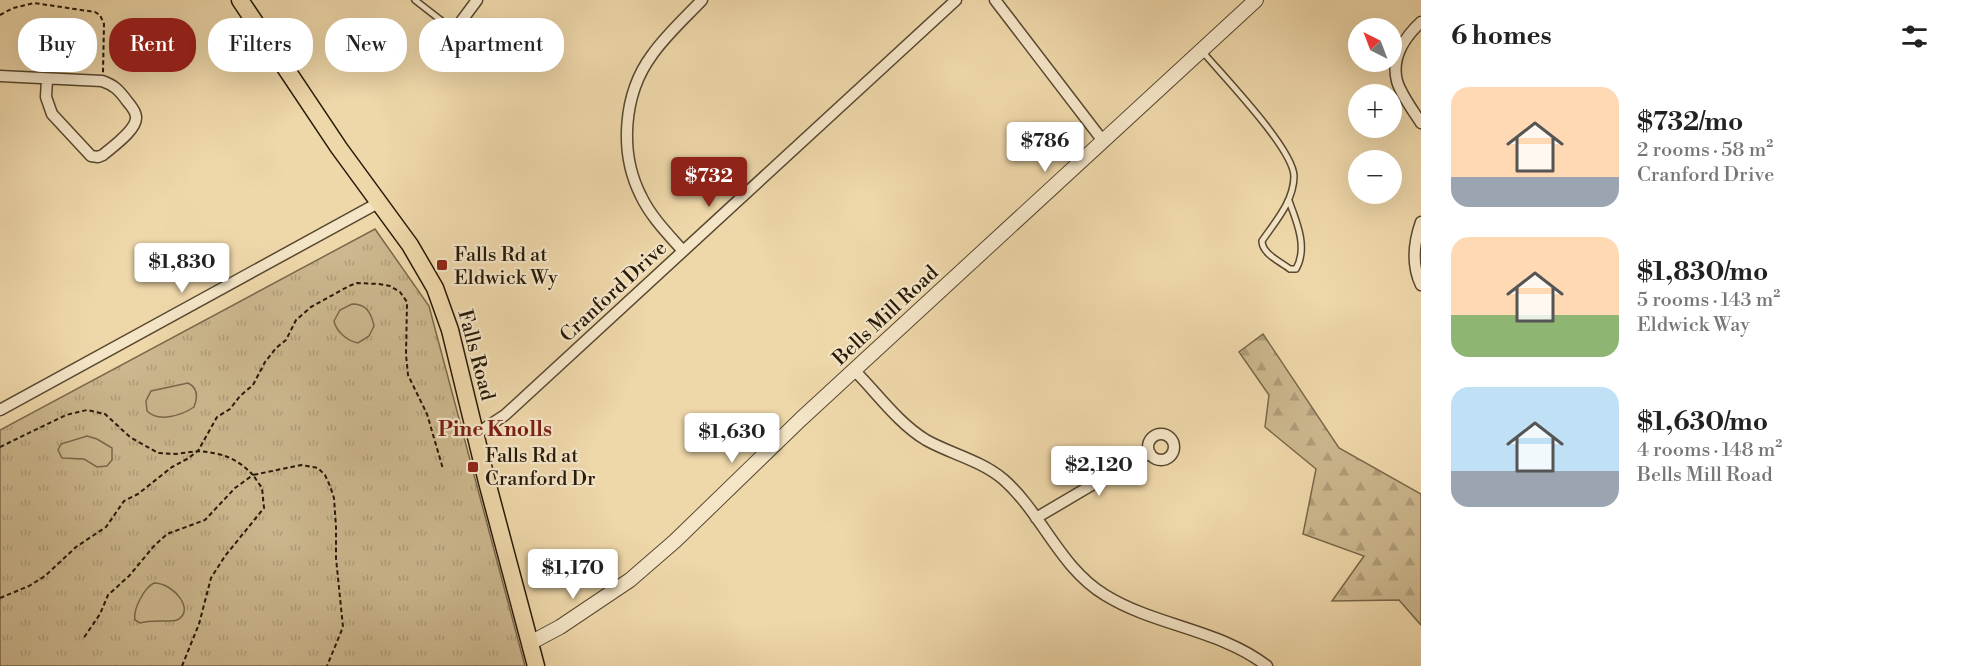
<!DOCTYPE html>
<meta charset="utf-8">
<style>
body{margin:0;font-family:"Libre Bodoni",serif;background:#f6f6f6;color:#222;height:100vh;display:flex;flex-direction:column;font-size:22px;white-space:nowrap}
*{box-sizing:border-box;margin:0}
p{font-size:20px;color:#767676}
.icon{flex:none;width:33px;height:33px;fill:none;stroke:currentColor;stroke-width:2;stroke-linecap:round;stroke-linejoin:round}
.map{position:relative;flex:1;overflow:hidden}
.drawer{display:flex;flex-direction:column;background:#fff;width:540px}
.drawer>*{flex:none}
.banner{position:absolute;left:18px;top:18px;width:570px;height:54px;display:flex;gap:12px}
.needle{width:39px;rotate:318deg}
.controls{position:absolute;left:1348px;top:18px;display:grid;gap:12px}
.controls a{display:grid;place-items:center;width:54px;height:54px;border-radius:50%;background:#fff;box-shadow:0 6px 24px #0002;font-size:30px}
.price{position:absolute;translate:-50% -51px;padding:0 14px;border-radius:6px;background:#fff;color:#222;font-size:20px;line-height:39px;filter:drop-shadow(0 2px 3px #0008)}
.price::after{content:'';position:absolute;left:50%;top:36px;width:18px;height:14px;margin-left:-9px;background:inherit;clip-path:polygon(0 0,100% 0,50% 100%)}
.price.on{background:#8f2418;color:#fff}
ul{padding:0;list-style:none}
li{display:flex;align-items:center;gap:18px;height:150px;padding:0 30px}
li span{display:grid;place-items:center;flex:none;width:168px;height:120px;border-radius:18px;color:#555}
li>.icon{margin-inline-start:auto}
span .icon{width:72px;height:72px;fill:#fffc;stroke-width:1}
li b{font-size:26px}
h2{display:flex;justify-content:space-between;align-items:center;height:72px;padding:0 30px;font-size:26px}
.tag{padding:0 21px;border-radius:24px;background:#fff;box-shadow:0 6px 24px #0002;font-size:21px;line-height:54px}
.tag.on{background:#8f2418;color:#fff}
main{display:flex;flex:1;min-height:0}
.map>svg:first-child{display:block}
.grass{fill:url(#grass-tufts);stroke:#79684b;stroke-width:1.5}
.forest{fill:url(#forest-firs);stroke:#79684b;stroke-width:1.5}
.park{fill:#ccb78e;stroke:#79684b;stroke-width:1.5}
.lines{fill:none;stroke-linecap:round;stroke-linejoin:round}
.service-casing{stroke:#584830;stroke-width:8}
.minor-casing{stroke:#584830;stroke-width:13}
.tertiary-casing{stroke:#584830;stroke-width:16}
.primary-casing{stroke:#261908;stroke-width:19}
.path{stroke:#261908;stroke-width:2;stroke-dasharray:4.5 3;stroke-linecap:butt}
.service{stroke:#f4e5c7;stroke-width:5}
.minor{stroke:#f4e5c7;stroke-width:10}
.tertiary{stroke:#f4e5c7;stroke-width:14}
.primary{stroke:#eed7a9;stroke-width:16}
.poi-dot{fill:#8f2418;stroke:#f4e5c7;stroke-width:2}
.labels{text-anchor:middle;stroke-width:4.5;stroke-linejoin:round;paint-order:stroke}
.poi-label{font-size:20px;fill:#261908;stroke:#f4e5c7;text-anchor:start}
.street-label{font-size:20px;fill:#261908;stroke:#f4e5c7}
.neighbourhood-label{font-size:21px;font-weight:bold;fill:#7a1f14;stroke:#f4e5c7}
</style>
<main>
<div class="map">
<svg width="1421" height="666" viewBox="0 0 1421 666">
<defs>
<pattern id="grass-tufts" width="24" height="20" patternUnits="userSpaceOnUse" patternTransform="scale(1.5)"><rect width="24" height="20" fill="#ccb78e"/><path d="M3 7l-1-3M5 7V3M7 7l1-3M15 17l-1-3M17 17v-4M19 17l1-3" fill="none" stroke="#af9d79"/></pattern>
<pattern id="forest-firs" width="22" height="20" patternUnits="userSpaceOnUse" patternTransform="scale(1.5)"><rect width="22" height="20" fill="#ccb78e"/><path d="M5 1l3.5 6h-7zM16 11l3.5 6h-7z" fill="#af9d79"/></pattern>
</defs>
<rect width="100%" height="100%" fill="#eed7a9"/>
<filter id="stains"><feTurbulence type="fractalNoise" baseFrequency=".00333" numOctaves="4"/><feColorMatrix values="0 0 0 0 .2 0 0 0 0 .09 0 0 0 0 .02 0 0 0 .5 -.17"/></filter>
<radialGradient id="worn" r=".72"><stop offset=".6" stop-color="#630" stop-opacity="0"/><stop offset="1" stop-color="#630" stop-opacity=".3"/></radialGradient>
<!-- grass -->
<path class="grass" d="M 375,229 L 429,306 L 525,666 L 0,666 L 0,430 Z"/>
<!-- forest -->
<path class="forest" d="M 1263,334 L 1339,448 L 1421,494 L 1421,625 L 1399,600 L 1332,601 L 1364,556 L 1303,534 L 1316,469 L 1265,427 L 1269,395 L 1239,352 Z"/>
<!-- park -->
<path class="park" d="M 352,304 C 366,304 371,312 374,326 L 369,336 L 358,343 C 347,341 336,331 334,321 L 340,310 Z
M 188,383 C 198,388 198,397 194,407 C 182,415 159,423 147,411 L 146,401 L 151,391 Z
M 87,436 L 97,439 L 112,448 L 112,460 L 107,466 L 97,467 L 84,459 L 62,458 L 58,450 L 61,444 Z
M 154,583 C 174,583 196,611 177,620 C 173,622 149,620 140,623 L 135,620 C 133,609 144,588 154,583 Z"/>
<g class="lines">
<!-- service casing -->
<g class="service-casing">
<path id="service" d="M 415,0 L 447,25 L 455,29
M 1202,51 C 1222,75 1293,148 1294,176 C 1294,201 1275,222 1262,241 C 1262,254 1281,262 1290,269 L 1296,269 C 1308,248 1297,222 1289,201"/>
</g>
<!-- minor casing -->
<g class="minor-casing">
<path id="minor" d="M 995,0 L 1103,141
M 1421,22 C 1405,37 1391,58 1397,81 C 1400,93 1414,112 1421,123
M431 45a12 12 0 1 1 24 0a12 12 0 1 1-24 0Z
M 451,35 L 477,0
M 0,76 L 102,81 C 114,85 119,90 127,101 C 130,105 136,111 136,117 C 137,130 112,147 103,155 L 98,157 L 91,156 L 52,114 L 46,97 L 47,79
M 1421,222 C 1414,242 1411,264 1421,285
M 683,251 C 668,234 651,217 641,196 C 619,153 623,94 652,55 C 666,35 685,18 702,0
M 854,370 C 877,393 898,423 926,440 C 951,454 980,460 1003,479 C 1042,513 1059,567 1105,595 C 1155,626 1219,629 1267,666
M 0,410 L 378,203
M 476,434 L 505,415 L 956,0
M1148 447a13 13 0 1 1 26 0a13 13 0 1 1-26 0Z
M 1036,518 L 1102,479 L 1150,453"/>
</g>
<!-- tertiary casing -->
<g class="tertiary-casing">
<path id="tertiary" d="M 530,643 L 560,627 L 630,580 L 675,541 L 801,419 L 1256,0"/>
</g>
<!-- primary casing -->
<g class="primary-casing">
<path id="primary" d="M 240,0 L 339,148 L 410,245 L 435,288 L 450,330 L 487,482 L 536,666"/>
</g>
<!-- path -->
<path class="path" d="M 0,15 L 13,8 L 34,3 L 95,12 L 100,15 L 104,24 L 103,73
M 0,447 L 66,415 L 87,410 L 105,414 L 130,437 L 158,453 L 176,454 L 198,451 L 217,417 L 230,409 L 240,396 L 253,385 L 265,362 L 276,348 L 286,340 L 296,320 L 311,307 L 349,286 L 357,283 L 379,284 L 390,286 L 400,292 L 407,302 L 406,355 L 408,375 L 427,414 L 443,469
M 0,598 L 29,586 L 45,576 L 76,547 L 106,527 L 124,501 L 138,494 L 172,467 L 187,459 L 198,451 C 222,453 237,458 253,475 L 235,488 L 205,520 L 167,534 L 154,546 L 129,576 L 108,595 L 100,614 L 83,639
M 182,666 L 199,624 L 211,578 L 225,556 L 264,508 L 262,488 L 253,475 L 301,465 L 318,468 L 325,475 L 330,486 L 334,498 L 336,527 L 336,558 L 343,627 L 327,666"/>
<!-- service -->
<use href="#service" class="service"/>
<!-- minor -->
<use href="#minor" class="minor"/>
<!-- tertiary -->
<use href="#tertiary" class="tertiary"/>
<!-- primary -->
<use href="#primary" class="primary"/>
</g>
<!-- markers -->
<g class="poi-dot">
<rect x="436" y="259" width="12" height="12" rx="3"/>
<rect x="467" y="461" width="12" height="12" rx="3"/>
</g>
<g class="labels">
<!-- poi labels -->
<g class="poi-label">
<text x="454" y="261">Falls Rd at<tspan x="454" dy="23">Eldwick Wy</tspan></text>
<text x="485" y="462">Falls Rd at<tspan x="485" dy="23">Cranford Dr</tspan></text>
</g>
<!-- street labels -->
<g class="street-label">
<text transform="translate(613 291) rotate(-43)" y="7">Cranford Drive</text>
<text transform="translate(885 315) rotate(-43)" y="7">Bells Mill Road</text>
<text transform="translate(477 355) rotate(75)" y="7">Falls Road</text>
</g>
<!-- neighbourhood labels -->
<g class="neighbourhood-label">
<text x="495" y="436">Pine Knolls</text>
</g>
</g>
<rect width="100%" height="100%" filter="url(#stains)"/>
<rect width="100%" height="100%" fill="url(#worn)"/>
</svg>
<div class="controls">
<a><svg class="needle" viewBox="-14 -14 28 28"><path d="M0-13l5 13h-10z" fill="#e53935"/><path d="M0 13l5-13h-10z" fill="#767676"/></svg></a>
<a>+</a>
<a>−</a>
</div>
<b class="price" style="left:1045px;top:173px">$786</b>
<b class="price on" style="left:709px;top:208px">$732</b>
<b class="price" style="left:182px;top:294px">$1,830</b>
<b class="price" style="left:732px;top:464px">$1,630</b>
<b class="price" style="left:1099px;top:497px">$2,120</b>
<b class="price" style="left:573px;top:600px">$1,170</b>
<div class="banner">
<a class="tag">Buy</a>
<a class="tag on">Rent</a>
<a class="tag">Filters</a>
<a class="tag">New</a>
<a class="tag">Apartment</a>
</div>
</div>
<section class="drawer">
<h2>6 homes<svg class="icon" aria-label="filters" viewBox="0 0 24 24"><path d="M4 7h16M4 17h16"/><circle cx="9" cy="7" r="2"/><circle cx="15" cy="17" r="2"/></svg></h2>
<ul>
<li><span style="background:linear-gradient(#ffd9b3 75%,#9aa5b1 0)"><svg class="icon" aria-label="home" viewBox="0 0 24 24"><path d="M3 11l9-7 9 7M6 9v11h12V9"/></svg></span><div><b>$732/mo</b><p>2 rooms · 58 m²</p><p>Cranford Drive</p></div></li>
<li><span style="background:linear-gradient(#ffd9b3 65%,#8fb573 0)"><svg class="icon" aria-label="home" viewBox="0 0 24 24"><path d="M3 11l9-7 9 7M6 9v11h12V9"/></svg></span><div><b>$1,830/mo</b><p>5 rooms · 143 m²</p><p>Eldwick Way</p></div></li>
<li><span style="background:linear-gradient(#bfe0f5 70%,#9aa5b1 0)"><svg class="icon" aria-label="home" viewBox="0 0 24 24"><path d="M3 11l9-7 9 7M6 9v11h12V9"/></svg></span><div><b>$1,630/mo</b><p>4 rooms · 148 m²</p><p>Bells Mill Road</p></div></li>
</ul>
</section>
</main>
